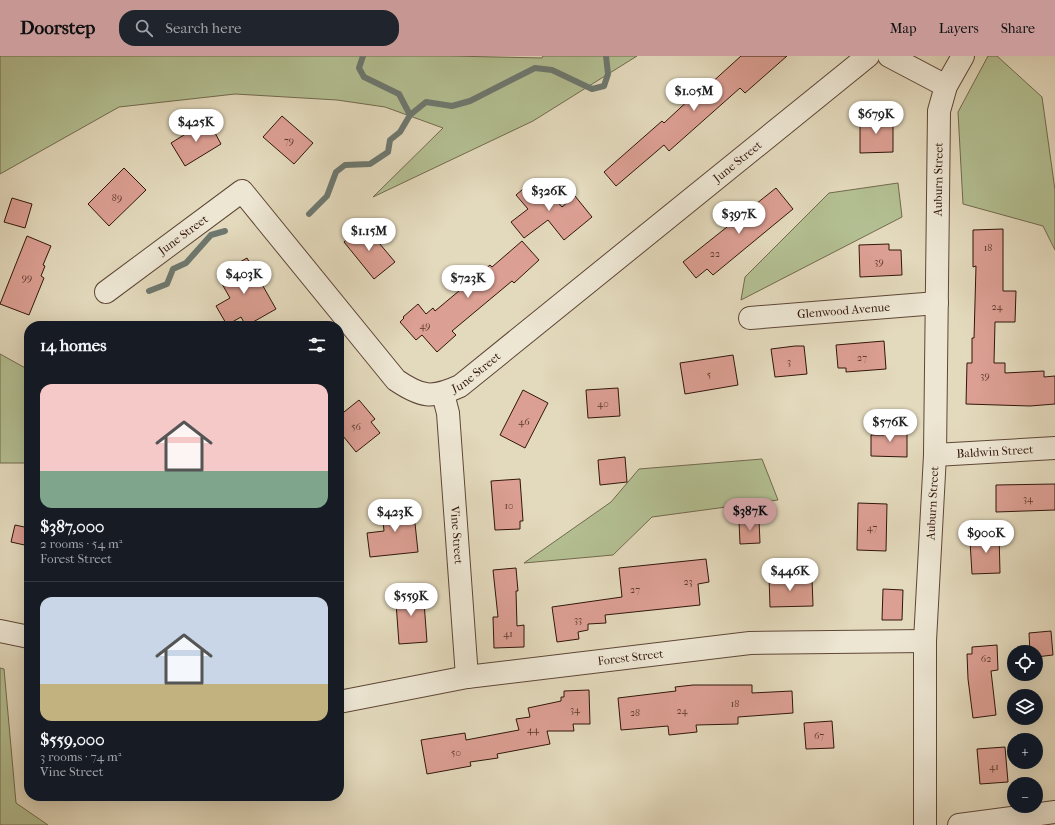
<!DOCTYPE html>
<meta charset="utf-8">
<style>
body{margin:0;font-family:"IM FELL French Canon",serif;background:#20242c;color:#f1f3f6;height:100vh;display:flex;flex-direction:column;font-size:15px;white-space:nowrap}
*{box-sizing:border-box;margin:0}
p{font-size:13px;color:#9ea1a6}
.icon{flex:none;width:22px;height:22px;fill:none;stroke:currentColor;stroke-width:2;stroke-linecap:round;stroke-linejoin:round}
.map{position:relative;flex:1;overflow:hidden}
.details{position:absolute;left:24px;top:265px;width:320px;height:480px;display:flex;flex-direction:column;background:#171b24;border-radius:16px;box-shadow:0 4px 16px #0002}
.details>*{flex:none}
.buttons{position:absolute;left:1007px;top:589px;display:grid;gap:8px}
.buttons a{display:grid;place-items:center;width:36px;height:36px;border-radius:50%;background:#171b24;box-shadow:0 4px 16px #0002;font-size:20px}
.price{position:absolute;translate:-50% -34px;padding:0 9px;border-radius:14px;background:#fff;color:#222;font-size:13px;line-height:26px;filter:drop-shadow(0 1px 2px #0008)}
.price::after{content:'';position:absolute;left:50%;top:24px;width:12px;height:9px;margin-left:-6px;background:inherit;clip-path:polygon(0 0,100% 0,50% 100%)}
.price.current{background:#c59692;color:#111}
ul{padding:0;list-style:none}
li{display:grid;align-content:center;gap:8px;height:212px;padding:0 16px}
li+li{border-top:1px solid #363941}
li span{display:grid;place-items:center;height:124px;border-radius:12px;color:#555}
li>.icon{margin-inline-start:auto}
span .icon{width:72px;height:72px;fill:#fffc;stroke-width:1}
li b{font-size:17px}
h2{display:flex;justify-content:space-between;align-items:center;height:48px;padding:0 16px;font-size:17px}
header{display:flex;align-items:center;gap:24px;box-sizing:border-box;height:56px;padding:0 20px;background:#c59692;color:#111}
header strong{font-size:19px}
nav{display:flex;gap:22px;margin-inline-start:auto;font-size:14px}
.search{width:280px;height:36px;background:#20242c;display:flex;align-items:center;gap:10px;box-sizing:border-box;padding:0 14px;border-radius:16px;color:#9ea1a6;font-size:15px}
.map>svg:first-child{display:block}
.green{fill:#b3bf92;stroke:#726a4e}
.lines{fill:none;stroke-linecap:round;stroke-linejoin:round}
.stream{stroke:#6d786f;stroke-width:6}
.building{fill:#dc9f93;stroke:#31160b}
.street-casing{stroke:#5e4737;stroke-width:24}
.street{stroke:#ede6d3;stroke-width:22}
.labels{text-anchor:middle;stroke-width:3;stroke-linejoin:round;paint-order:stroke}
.number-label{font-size:10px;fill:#5c382d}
.street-label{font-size:12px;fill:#31160b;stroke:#ede6d3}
</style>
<header>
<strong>Doorstep</strong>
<div class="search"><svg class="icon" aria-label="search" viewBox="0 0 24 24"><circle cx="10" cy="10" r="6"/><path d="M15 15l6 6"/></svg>Search here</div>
<nav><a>Map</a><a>Layers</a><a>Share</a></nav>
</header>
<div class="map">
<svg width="1055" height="769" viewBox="0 0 1055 769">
<rect width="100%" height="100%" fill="#e3d9bc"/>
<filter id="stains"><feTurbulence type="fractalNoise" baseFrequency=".005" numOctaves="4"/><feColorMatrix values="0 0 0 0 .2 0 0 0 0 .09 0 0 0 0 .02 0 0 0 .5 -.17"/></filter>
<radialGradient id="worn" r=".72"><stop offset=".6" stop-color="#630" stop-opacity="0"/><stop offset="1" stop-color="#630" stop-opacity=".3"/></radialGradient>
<!-- green -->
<path class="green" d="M 0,0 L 450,0 L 542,2 L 543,0 L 637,0 L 533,65 L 373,141 L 443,72 L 385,51 L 337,44 L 235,38 L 119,51 L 0,118 Z
M 988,0 L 997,0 L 1042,41 L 1055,134 L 1055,194 L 1043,170 L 963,148 L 958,56 Z
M 898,127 L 902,161 L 741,244 L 745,221 L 829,137 Z
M 0,298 L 29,314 L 29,407 L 0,407 Z
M 762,403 L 778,444 L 652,461 L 613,499 L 524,507 L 611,446 L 639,413 Z
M 0,612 L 4,613 L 16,747 L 48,769 L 0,769 Z"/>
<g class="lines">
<!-- stream -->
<path class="stream" d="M 363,0 L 359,12 L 364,21 L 399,38 L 410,59 L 426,46 L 452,50 L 470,45 L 535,12 L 552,14 L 592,33 L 604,30 L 608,18 L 606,0
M 309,158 L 327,140 L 336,116 L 345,109 L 370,108 L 388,96 L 390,84 L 400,76 L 410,59
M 149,235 L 167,228 L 173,213 L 186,207 L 211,179 L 225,175"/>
</g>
<!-- building -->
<path class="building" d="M 741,0 L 787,0 L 745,37 L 740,32 L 669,95 L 664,89 L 616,130 L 604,116 L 662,65 L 664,67 L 707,27 L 709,29 Z
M 282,60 L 313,87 L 294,108 L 263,81 Z
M 860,62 L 893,62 L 893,96 L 860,97 Z
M 208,64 L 221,88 L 185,110 L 171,87 Z
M 124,112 L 146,134 L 109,170 L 88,148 Z
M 536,122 L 562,151 L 575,140 L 592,161 L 564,184 L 548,164 L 524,182 L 511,166 L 528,153 L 516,139 Z
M 776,132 L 793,153 L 713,219 L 707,213 L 696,222 L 683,206 Z
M 12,142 L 32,148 L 25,172 L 4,166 Z
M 364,169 L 395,206 L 374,223 L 344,186 Z
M 1003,173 L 1003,235 L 1016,235 L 1015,266 L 995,266 L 994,307 L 1005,307 L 1005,317 L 1044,315 L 1044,321 L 1055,320 L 1055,348 L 1030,350 L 966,348 L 967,307 L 972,307 L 972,282 L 974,282 L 976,210 L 973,211 L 973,174 Z
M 27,180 L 51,190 L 43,209 L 45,210 L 41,220 L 44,222 L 29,259 L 0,248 Z
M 522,185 L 539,204 L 514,227 L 512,225 L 452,275 L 456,279 L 437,296 L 422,279 L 416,284 L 400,266 L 404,262 L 403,261 L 418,248 L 426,258 L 433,252 L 435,255 L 490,209 L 492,211 Z
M 889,188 L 889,194 L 901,194 L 902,219 L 860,221 L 859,189 Z
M 247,202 L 276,253 L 246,270 L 241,261 L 227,269 L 216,250 L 230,242 L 217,219 Z
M 884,285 L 886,313 L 846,316 L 846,312 L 838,312 L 836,289 Z
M 795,290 L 804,290 L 807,318 L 775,321 L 771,293 Z
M 733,299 L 738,329 L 685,338 L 680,307 Z
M 618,332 L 620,360 L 588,362 L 586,334 Z
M 523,334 L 548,347 L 525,392 L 500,379 Z
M 359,344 L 375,363 L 371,366 L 380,377 L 356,396 L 339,375 L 339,360 Z
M 884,370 L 907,370 L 907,401 L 871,400 L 871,379 L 884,379 Z
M 625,401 L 627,426 L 600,429 L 598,404 Z
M 520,423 L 523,465 L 520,465 L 520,473 L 495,474 L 491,425 Z
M 1055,428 L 1055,454 L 996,456 L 996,429 Z
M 858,447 L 887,448 L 886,495 L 857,494 Z
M 413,448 L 418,496 L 370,501 L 367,477 L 384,475 L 383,465 L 387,464 L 386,451 Z
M 759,464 L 760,487 L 740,488 L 739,465 Z
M 15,469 L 29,472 L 29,490 L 11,486 Z
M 999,477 L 1000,517 L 972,518 L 970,485 L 975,485 L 975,478 Z
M 706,503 L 709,526 L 698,528 L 700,549 L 605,559 L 606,567 L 588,568 L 588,574 L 578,576 L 579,583 L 557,586 L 552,551 L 622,541 L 619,512 Z
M 516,512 L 518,535 L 516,535 L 517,570 L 524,569 L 524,591 L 494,592 L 493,561 L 498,561 L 493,514 Z
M 795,519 L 795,523 L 812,522 L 813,550 L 770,551 L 769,520 Z
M 419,532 L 420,547 L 424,546 L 427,586 L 399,588 L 395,533 Z
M 883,533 L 903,534 L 902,564 L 882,564 Z
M 1051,575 L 1053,599 L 1036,601 L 1036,596 L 1030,596 L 1029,577 Z
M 997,589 L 998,614 L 991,615 L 996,659 L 973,662 L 968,623 L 967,598 L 972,598 L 972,591 Z
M 693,629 L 752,629 L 752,637 L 792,635 L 793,657 L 738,661 L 738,668 L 696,669 L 697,676 L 669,679 L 668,670 L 621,674 L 618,642 L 676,635 L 675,631 Z
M 589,634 L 590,668 L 573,668 L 574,675 L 547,675 L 550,688 L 497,698 L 498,702 L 470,706 L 471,710 L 427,718 L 421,684 L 465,677 L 466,684 L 519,674 L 516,663 L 530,661 L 528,652 L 561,645 L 561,641 L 564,641 L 564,635 Z
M 832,665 L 834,692 L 806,693 L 804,667 Z
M 1005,691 L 1008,726 L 980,728 L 977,693 Z"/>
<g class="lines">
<!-- street casing -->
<g class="street-casing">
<g id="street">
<path d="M 889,0 L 946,30"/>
<path id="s1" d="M 106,236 L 242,135 L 396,324 C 421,341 432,343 460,330 L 868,0"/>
<path id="s2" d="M 750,262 L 937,247"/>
<path id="s3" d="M 443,338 L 448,357 L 467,621"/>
<path id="s4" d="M 935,399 L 1055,392"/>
<path d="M 0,575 L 29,581"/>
<path id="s5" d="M 339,646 L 467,621 L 750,587 L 925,585"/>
<path id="s6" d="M 925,769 L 925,585 L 935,399 L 939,55 L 946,30 L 963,0"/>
<path d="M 959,769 L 1055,756"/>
</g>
</g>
<!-- street -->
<use href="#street" class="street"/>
</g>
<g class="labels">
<!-- number labels -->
<g class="number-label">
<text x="289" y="88">79</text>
<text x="117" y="145">89</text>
<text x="988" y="195">18</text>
<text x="715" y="201">22</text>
<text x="879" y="209">39</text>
<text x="27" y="225">99</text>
<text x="997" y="254">24</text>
<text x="425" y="273">49</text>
<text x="862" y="305">27</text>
<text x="789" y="309">3</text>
<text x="709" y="322">5</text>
<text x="985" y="323">39</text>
<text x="603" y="351">40</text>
<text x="524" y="369">46</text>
<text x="356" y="374">56</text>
<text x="1028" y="446">34</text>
<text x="509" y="453">10</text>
<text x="872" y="475">47</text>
<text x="688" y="529">23</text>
<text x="635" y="537">27</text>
<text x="578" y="567">33</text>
<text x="508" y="581">41</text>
<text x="986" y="606">62</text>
<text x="735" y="651">18</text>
<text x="575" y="657">34</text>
<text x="682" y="658">24</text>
<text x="635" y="660">28</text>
<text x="533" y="677">44</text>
<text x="819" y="683">67</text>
<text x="456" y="700">50</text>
<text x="994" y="714">41</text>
</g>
<!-- street labels -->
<g class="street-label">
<text dy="4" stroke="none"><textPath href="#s1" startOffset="839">June Street</textPath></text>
<text dy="4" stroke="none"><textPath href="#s6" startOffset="646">Auburn Street</textPath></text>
<text dy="4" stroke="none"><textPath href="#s1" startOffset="96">June Street</textPath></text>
<text dy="4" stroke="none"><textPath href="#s2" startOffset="94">Glenwood Avenue</textPath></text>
<text dy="4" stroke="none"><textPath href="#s1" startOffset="503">June Street</textPath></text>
<text dy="4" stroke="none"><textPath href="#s4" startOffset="60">Baldwin Street</textPath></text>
<text dy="4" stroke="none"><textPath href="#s6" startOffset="322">Auburn Street</textPath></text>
<text dy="4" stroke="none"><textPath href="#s3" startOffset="142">Vine Street</textPath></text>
<text dy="4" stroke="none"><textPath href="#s5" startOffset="295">Forest Street</textPath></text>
</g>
</g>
<rect width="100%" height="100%" filter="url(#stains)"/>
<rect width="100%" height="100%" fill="url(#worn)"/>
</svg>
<div class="buttons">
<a><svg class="icon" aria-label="locate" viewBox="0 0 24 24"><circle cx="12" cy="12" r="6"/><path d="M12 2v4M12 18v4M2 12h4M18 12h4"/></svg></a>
<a><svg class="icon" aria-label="layers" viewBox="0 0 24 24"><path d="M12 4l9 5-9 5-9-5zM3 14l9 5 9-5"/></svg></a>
<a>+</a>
<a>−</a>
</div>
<b class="price" style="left:694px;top:56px">$1.05M</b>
<b class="price" style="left:876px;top:79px">$679K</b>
<b class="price" style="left:196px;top:87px">$425K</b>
<b class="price" style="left:549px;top:156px">$326K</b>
<b class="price" style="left:739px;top:179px">$397K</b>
<b class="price" style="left:369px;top:196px">$1.15M</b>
<b class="price" style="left:244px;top:239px">$403K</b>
<b class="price" style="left:468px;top:243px">$723K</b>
<b class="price" style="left:890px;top:387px">$576K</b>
<b class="price current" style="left:750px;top:476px">$387K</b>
<b class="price" style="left:395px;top:477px">$423K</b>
<b class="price" style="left:986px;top:498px">$900K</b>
<b class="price" style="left:790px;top:536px">$446K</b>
<b class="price" style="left:411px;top:561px">$559K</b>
<section class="details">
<h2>14 homes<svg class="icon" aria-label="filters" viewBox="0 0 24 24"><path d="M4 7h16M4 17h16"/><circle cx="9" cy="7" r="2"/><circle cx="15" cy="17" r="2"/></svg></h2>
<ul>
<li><span style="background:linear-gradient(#f6c9c9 70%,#7fa58c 0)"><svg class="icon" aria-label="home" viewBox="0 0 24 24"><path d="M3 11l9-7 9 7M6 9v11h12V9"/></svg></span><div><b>$387,000</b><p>2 rooms · 54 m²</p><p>Forest Street</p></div></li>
<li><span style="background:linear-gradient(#c9d6e8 70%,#c2b280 0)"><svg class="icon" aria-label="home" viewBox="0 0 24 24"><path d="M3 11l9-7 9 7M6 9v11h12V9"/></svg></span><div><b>$559,000</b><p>3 rooms · 74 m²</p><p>Vine Street</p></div></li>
</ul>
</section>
</div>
